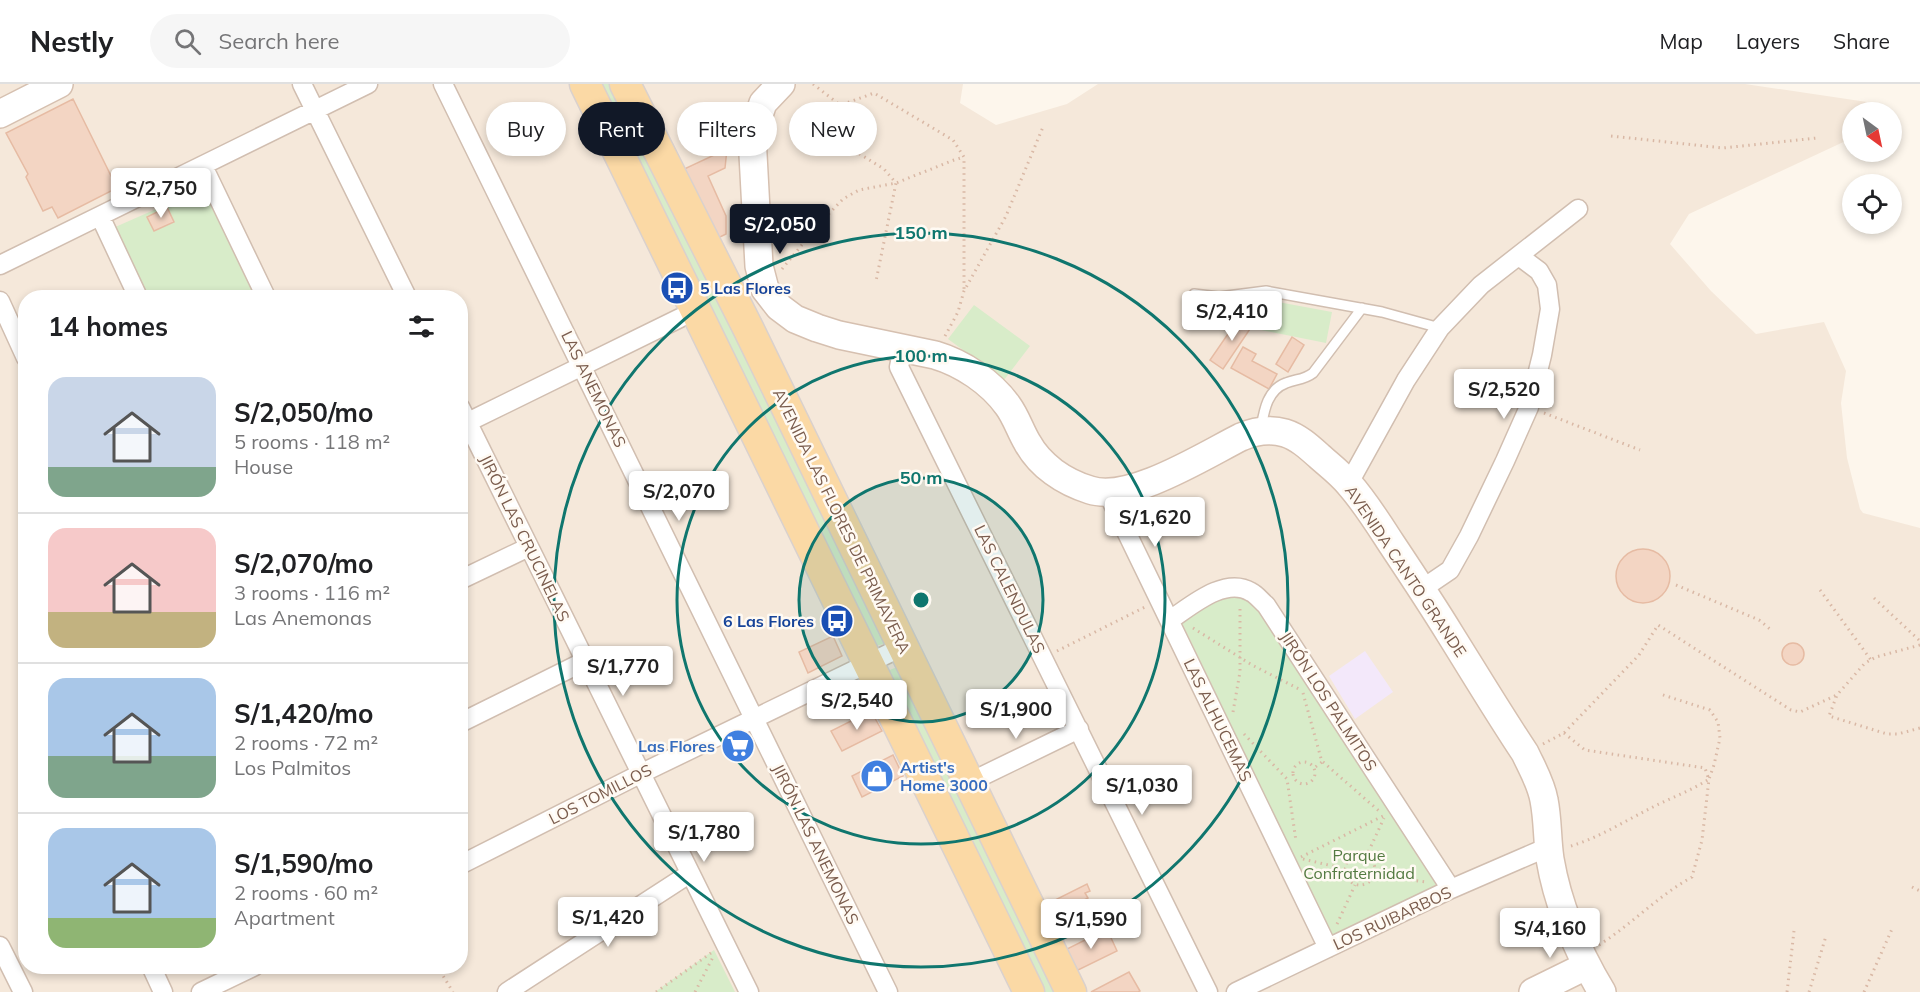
<!DOCTYPE html>
<meta charset="utf-8">
<style>
body{margin:0;font-family:Mulish,sans-serif;background:#f6f6f6;color:#202124;height:100vh;display:flex;flex-direction:column;font-size:22px;white-space:nowrap}
*{box-sizing:border-box;margin:0}
p{font-size:20px;color:#757577}
.icon{flex:none;width:33px;height:33px;fill:none;stroke:currentColor;stroke-width:2;stroke-linecap:round;stroke-linejoin:round}
.map{position:relative;flex:1;overflow:hidden}
.details{position:absolute;left:18px;top:206px;width:450px;height:684px;display:flex;flex-direction:column;background:#fff;border-radius:24px;box-shadow:0 3px 9px #0003}
.details>*{flex:none}
.hud{position:absolute;left:486px;top:18px;width:570px;height:54px;display:flex;gap:12px}
.needle{width:39px;rotate:147deg}
.controls{position:absolute;left:1842px;top:18px;display:grid;gap:12px}
.controls a{display:grid;place-items:center;width:60px;height:60px;border-radius:50%;background:#fff;box-shadow:0 3px 9px #0003;font-size:30px}
.price{position:absolute;translate:-50% -51px;padding:0 14px;border-radius:6px;background:#fff;color:#222;font-size:20px;line-height:39px;filter:drop-shadow(0 2px 3px #0008)}
.price::after{content:'';position:absolute;left:50%;top:36px;width:18px;height:14px;margin-left:-9px;background:inherit;clip-path:polygon(0 0,100% 0,50% 100%)}
.price.on{background:#111827;color:#fff}
ul{padding:0;list-style:none}
li{display:flex;align-items:center;gap:18px;height:150px;padding:0 30px}
li+li{border-top:2px solid #e0e0e0}
li span{display:grid;place-items:center;flex:none;width:168px;height:120px;border-radius:18px;color:#555}
li>.icon{margin-inline-start:auto}
span .icon{width:72px;height:72px;fill:#fffc;stroke-width:1}
li b{font-size:26px}
h2{display:flex;justify-content:space-between;align-items:center;height:72px;padding:0 30px;font-size:26px}
.pill{padding:0 21px;border-radius:27px;background:#fff;box-shadow:0 3px 9px #0003;font-size:21px;line-height:54px}
.pill.on{background:#111827;color:#fff}
header{display:flex;align-items:center;gap:36px;box-sizing:border-box;height:84px;padding:0 30px;background:#fff;border-bottom:2px solid #e0e0e0}
header strong{font-size:28px}
nav{display:flex;gap:33px;margin-inline-start:auto;font-size:21px}
.search{width:420px;height:54px;background:#f6f6f6;display:flex;align-items:center;gap:15px;box-sizing:border-box;padding:0 21px;border-radius:33px;color:#757577;font-size:22px}
.map>svg:first-child{display:block}
.residential{fill:#f5e8da;fill-rule:evenodd}
.education{fill:#f3e8fa}
.green{fill:#d8ecc9}
.building{fill:#f3d5c3;stroke:#e6bba3;stroke-width:1.5}
.lines{fill:none;stroke-linecap:round;stroke-linejoin:round}
.lane-casing{stroke:#d1beb0;stroke-width:12}
.street-casing{stroke:#d1beb0;stroke-width:21}
.secondary-casing{stroke:#d6c0b0;stroke-width:30}
.primary-casing{stroke:#dad1cd;stroke-width:33}
.path{stroke:#d9b8a5;stroke-width:3;stroke-dasharray:1.5 4.5;stroke-linecap:butt}
.lane{stroke:#fff;stroke-width:9}
.street{stroke:#fff;stroke-width:18}
.secondary{stroke:#fff;stroke-width:27}
.primary{stroke:#fbd9a5;stroke-width:30}
.ring{fill:none;stroke:#0f766e;stroke-width:3}
.labels{text-anchor:middle;stroke-width:5;stroke-linejoin:round;paint-order:stroke}
.transit-label{font-size:16px;font-weight:bold;fill:#164399;stroke:#fffaf3;text-anchor:start}
.street-label{font-size:16px;fill:#7a5c4d;stroke:#fffaf3}
.shop-label{font-size:16px;font-weight:bold;fill:#366cbe;stroke:#fffaf3;text-anchor:end}
.park-label{font-size:16px;fill:#537a41;stroke:#fffaf3}
.centre{fill:#0f766e;stroke:#fffaf3;stroke-width:3}
.ring-label{font-size:18px;text-anchor:middle;font-weight:bold;fill:#0f766e;stroke:#fffaf3;stroke-width:5;stroke-linejoin:round;paint-order:stroke}
</style>
<header>
<strong>Nestly</strong>
<div class="search"><svg class="icon" aria-label="search" viewBox="0 0 24 24"><circle cx="10" cy="10" r="6"/><path d="M15 15l6 6"/></svg>Search here</div>
<nav><a>Map</a><a>Layers</a><a>Share</a></nav>
</header>
<div class="map">
<svg width="1920" height="908" viewBox="0 0 1920 908">
<rect width="100%" height="100%" fill="#fdf6ec"/>
<!-- residential -->
<path class="residential" d="M 0,0 L 963,0 L 960,19 L 996,41 L 1067,20 L 1098,0 L 1745,0 L 1867,18 L 1864,28 L 1852,28 L 1852,54 L 1689,130 L 1670,160 L 1711,207 L 1756,250 L 1824,238 L 1846,287 L 1841,319 L 1847,374 L 1860,425 L 1863,429 L 1920,444 L 1920,908 L 0,908 ZM 26,213 L 460,213 L 460,882 L 26,882 Z"/>
<!-- education -->
<path class="education" d="M 1365,567 L 1393,608 L 1355,635 L 1329,592 Z"/>
<!-- green -->
<path class="green" d="M 592,0 L 615,0 L 887,559 L 872,563 Z
M 204,104 L 255,213 L 142,213 L 113,144 Z
M 1267,216 L 1332,228 L 1326,259 L 1261,246 Z
M 974,221 L 1030,262 L 1004,296 L 948,255 Z
M 1233,511 L 1246,516 L 1260,529 L 1437,796 L 1433,807 L 1333,854 L 1182,539 C 1193,522 1214,516 1233,511 Z
M 897,583 L 1060,908 L 1037,908 L 885,588 Z
M 714,866 L 735,908 L 655,908 Z"/>
<!-- building -->
<path class="building" d="M 73,15 L 117,104 L 58,134 L 52,123 L 43,127 L 26,93 L 28,90 L 6,49 Z
M 727,65 L 725,84 L 708,92 L 726,132 L 726,150 L 716,155 L 682,86 Z
M 167,123 L 174,138 L 154,147 L 147,133 Z
M 1241,231 L 1254,239 L 1223,285 L 1210,276 Z
M 1292,253 L 1304,261 L 1288,288 L 1276,280 Z
M 1243,263 L 1256,270 L 1252,277 L 1277,290 L 1269,305 L 1231,284 Z
M1616 492a27 27 0 1 1 54 0a27 27 0 1 1-54 0Z
M 833,552 L 842,572 L 808,589 L 799,568 Z
M1782 570a11 11 0 1 1 22 0a11 11 0 1 1-22 0Z
M 871,627 L 882,647 L 842,667 L 831,647 Z
M 893,671 L 903,692 L 862,713 L 852,692 Z
M 1087,800 L 1090,807 L 1085,809 L 1088,814 L 1071,823 L 1075,832 L 1054,843 L 1043,822 Z
M 1107,845 L 1117,867 L 1076,887 L 1065,866 Z
M 1129,888 L 1140,907 L 1138,908 L 1091,908 Z"/>
<g class="lines">
<!-- lane casing -->
<g class="lane-casing">
<path id="lane" d="M 1194,210 L 1219,213 L 1266,207 L 1382,228 L 1440,244
M 1261,344 C 1264,327 1267,306 1286,299 C 1296,295 1304,296 1313,289 L 1362,224"/>
</g>
<!-- street casing -->
<g class="street-casing">
<path id="street" d="M 302,0 L 407,213
M 443,0 L 888,908
M 203,82 L 266,213
M 100,132 L 138,213
M 0,181 L 368,0
M 0,217 L 26,274
M 903,263 L 899,283 L 1208,908
M 460,323 L 749,908
M 468,338 L 680,234
M 1349,399 L 1406,296 L 1440,244 L 1481,201 L 1578,125
M 1107,408 L 1328,864
M 460,496 L 529,463
M 1422,505 L 1450,486 L 1469,452 L 1505,377 L 1529,323 L 1542,271 L 1550,225 L 1547,201 L 1539,187 L 1519,172
M 1170,536 C 1191,522 1225,492 1251,508 C 1257,511 1261,517 1266,521 L 1451,805
M 460,639 L 585,577
M 968,699 L 1079,645
M 460,781 L 640,690 L 902,563
M 0,862 L 23,908
M 151,882 L 163,908
M 201,908 L 255,882
M 507,908 L 689,790
M 1236,908 L 1451,805 L 1548,763"/>
</g>
<!-- secondary casing -->
<g class="secondary-casing">
<path id="secondary" d="M 781,0 L 763,19 L 752,52 L 759,182 L 765,205 L 779,223 L 795,235 L 817,244 L 839,251 L 935,271 C 962,279 991,298 1008,322 C 1016,333 1020,346 1027,358 C 1040,382 1064,398 1090,406 C 1130,419 1205,371 1241,353 C 1255,347 1271,345 1285,349 C 1298,353 1309,363 1319,372 C 1329,381 1340,389 1349,400 C 1365,418 1378,439 1391,459 C 1411,489 1431,519 1450,550 C 1475,590 1499,630 1525,669 C 1532,684 1541,699 1544,716 C 1548,736 1547,756 1550,775 C 1558,822 1578,868 1602,908
M 0,30 L 59,0
M 1533,908 L 1586,882"/>
</g>
<!-- primary casing -->
<g class="primary-casing">
<path id="primary" d="M 585,0 L 1029,908
M 625,0 L 748,244 L 1071,908"/>
</g>
<!-- path -->
<path class="path" d="M 813,0 L 840,21
M 803,35 L 874,9 L 953,56 L 964,73 L 964,207
M 803,35 L 884,85 L 896,99 L 876,197
M 1611,52 L 1723,64 L 1817,54
M 782,185 L 820,139 L 843,115 L 859,106 L 896,99 L 954,76 L 964,73
M 945,252 L 958,228 L 964,207 L 1006,132 L 1043,43
M 1544,329 L 1640,366
M 1676,501 L 1759,536 L 1770,545
M 1820,506 L 1871,576
M 1874,514 L 1920,557
M 1193,544 L 1252,581 L 1299,605
M 1920,561 L 1876,573 L 1865,579 L 1837,611 L 1829,632 L 1887,650 L 1898,650 L 1920,644
M 1057,567 L 1145,523
M 1303,609 L 1322,678 L 1314,684
M 1233,628 L 1240,588 L 1240,521
M 1564,649 L 1585,666 L 1705,684 L 1708,693
M 1244,650 L 1287,695 L 1296,757
M 1543,660 L 1564,649 L 1639,571 L 1658,541 L 1791,626 L 1800,628 L 1837,611
M1293 689a11 11 0 1 1 22 0a11 11 0 1 1-22 0Z
M 1323,678 L 1379,727
M 1571,762 C 1598,754 1625,737 1651,724 C 1670,714 1691,707 1709,695
M1345 786a15 15 0 1 1 30 0a15 15 0 1 1-30 0Z
M 1301,773 L 1383,732
M 1366,773 L 1384,734
M 1303,775 L 1345,785
M 1375,791 L 1426,798
M 1912,803 L 1920,807
M 1337,840 L 1355,801
M 1599,861 C 1632,840 1658,812 1692,793 L 1702,756 L 1709,695 L 1714,681 L 1720,654 L 1718,638 L 1710,626 L 1660,610
M 437,882 L 453,908
M 656,908 L 711,869
M 695,908 L 713,873
M 1787,908 L 1794,847
M 1809,908 L 1826,852
M 1864,908 L 1892,845"/>
<!-- lane -->
<use href="#lane" class="lane"/>
<!-- street -->
<use href="#street" class="street"/>
<!-- secondary -->
<use href="#secondary" class="secondary"/>
<!-- primary -->
<use href="#primary" class="primary"/>
</g>
<!-- distance rings -->
<circle cx="921" cy="516" r="122" fill="#0f766e" fill-opacity=".12"/>
<g class="ring">
<circle cx="921" cy="516" r="122"/>
<circle cx="921" cy="516" r="244"/>
<circle cx="921" cy="516" r="367"/>
</g>
<!-- icons -->
<defs>
<g id="bus-disc" transform="scale(1.725)"><circle r="9.5" fill="#1a4fb4" stroke="#fffaf3"/><path d="M-5-6H5V4H4V6H2V4H-2V6H-4V4H-5ZM-3.5-4V0h7V-4ZM-3.5 1.2v1.5H-2V1.2ZM2 1.2v1.5H3.5V1.2Z" fill="#fff"/></g>
<g id="supermarket-disc" transform="scale(1.725)"><circle r="9.5" fill="#3f7fe0" stroke="#fffaf3"/><path d="M-6-5.5h2.5l.6 2H6L4.5 2H-2.5L-4.4-4H-6ZM-1.5 3.2a1.3 1.3 0 1 0 .1 0ZM3 3.2a1.3 1.3 0 1 0 .1 0Z" fill="#fff"/></g>
<g id="shop-disc" transform="scale(1.725)"><circle r="9.5" fill="#3f7fe0" stroke="#fffaf3"/><path d="M-5-2.5h2.3a2.7 3.5 0 0 1 5.4 0H5L5.5 6h-11ZM-1.5-2.5h3a1.5 2.3 0 0 0-3 0Z" fill="#fff"/></g>
</defs>
<g fill-rule="evenodd">
<use href="#bus-disc" x="677" y="204"/>
<use href="#bus-disc" x="837" y="537"/>
<use href="#supermarket-disc" x="738" y="662"/>
<use href="#shop-disc" x="877" y="692"/>
</g>
<g class="labels">
<!-- transit labels -->
<g class="transit-label">
<text x="700" y="210">5 Las Flores</text>
<text x="814" y="543" text-anchor="end">6 Las Flores</text>
</g>
<!-- street labels -->
<g class="street-label">
<text transform="translate(594 305) rotate(64)" y="6">LAS ANEMONAS</text>
<text transform="translate(842 437) rotate(64)" y="6">AVENIDA LAS FLORES DE PRIMAVERA</text>
<text transform="translate(525 454) rotate(64)" y="6">JIRÓN LAS CRUCINELAS</text>
<text transform="translate(1406 487) rotate(56)" y="6">AVENIDA CANTO GRANDE</text>
<text transform="translate(1010 505) rotate(64)" y="6">LAS CALENDULAS</text>
<text transform="translate(1329 617) rotate(57)" y="6">JIRÓN LOS PALMITOS</text>
<text transform="translate(1218 636) rotate(64)" y="6">LAS ALHUCEMAS</text>
<text transform="translate(600 710) rotate(-27)" y="6">LOS TOMILLOS</text>
<text transform="translate(816 760) rotate(64)" y="6">JIRÓN LAS ANEMONAS</text>
<text transform="translate(1392 834) rotate(-25)" y="6">LOS RUIBARBOS</text>
</g>
<!-- shop labels -->
<g class="shop-label">
<text x="715" y="668">Las Flores</text>
<text x="900" y="689" text-anchor="start">Artist's<tspan x="900" dy="18">Home 3000</tspan></text>
</g>
<!-- park labels -->
<g class="park-label">
<text x="1359" y="777">Parque<tspan x="1359" dy="18">Confraternidad</tspan></text>
</g>
</g>
<circle cx="921" cy="516" r="9" class="centre"/>
<g class="ring-label">
<text x="921" y="155">150 m</text>
<text x="921" y="278">100 m</text>
<text x="921" y="400">50 m</text>
</g>
</svg>
<div class="controls">
<a><svg class="needle" viewBox="-14 -14 28 28"><path d="M0-13l5 13h-10z" fill="#e53935"/><path d="M0 13l5-13h-10z" fill="#757577"/></svg></a>
<a><svg class="icon" aria-label="locate" viewBox="0 0 24 24"><circle cx="12" cy="12" r="6"/><path d="M12 2v4M12 18v4M2 12h4M18 12h4"/></svg></a>
</div>
<b class="price" style="left:161px;top:135px">S/2,750</b>
<b class="price on" style="left:780px;top:171px">S/2,050</b>
<b class="price" style="left:1232px;top:258px">S/2,410</b>
<b class="price" style="left:1504px;top:336px">S/2,520</b>
<b class="price" style="left:679px;top:438px">S/2,070</b>
<b class="price" style="left:1155px;top:464px">S/1,620</b>
<b class="price" style="left:623px;top:613px">S/1,770</b>
<b class="price" style="left:857px;top:647px">S/2,540</b>
<b class="price" style="left:1016px;top:656px">S/1,900</b>
<b class="price" style="left:1142px;top:732px">S/1,030</b>
<b class="price" style="left:704px;top:779px">S/1,780</b>
<b class="price" style="left:608px;top:864px">S/1,420</b>
<b class="price" style="left:1091px;top:866px">S/1,590</b>
<b class="price" style="left:1550px;top:875px">S/4,160</b>
<div class="hud">
<a class="pill">Buy</a>
<a class="pill on">Rent</a>
<a class="pill">Filters</a>
<a class="pill">New</a>
</div>
<section class="details">
<h2>14 homes<svg class="icon" aria-label="filters" viewBox="0 0 24 24"><path d="M4 7h16M4 17h16"/><circle cx="9" cy="7" r="2"/><circle cx="15" cy="17" r="2"/></svg></h2>
<ul>
<li><span style="background:linear-gradient(#c9d6e8 75%,#7fa58c 0)"><svg class="icon" aria-label="home" viewBox="0 0 24 24"><path d="M3 11l9-7 9 7M6 9v11h12V9"/></svg></span><div><b>S/2,050/mo</b><p>5 rooms · 118 m²</p><p>House</p></div></li>
<li><span style="background:linear-gradient(#f6c9c9 70%,#c2b280 0)"><svg class="icon" aria-label="home" viewBox="0 0 24 24"><path d="M3 11l9-7 9 7M6 9v11h12V9"/></svg></span><div><b>S/2,070/mo</b><p>3 rooms · 116 m²</p><p>Las Anemonas</p></div></li>
<li><span style="background:linear-gradient(#a9c7e8 65%,#7fa58c 0)"><svg class="icon" aria-label="home" viewBox="0 0 24 24"><path d="M3 11l9-7 9 7M6 9v11h12V9"/></svg></span><div><b>S/1,420/mo</b><p>2 rooms · 72 m²</p><p>Los Palmitos</p></div></li>
<li><span style="background:linear-gradient(#a9c7e8 75%,#8fb573 0)"><svg class="icon" aria-label="home" viewBox="0 0 24 24"><path d="M3 11l9-7 9 7M6 9v11h12V9"/></svg></span><div><b>S/1,590/mo</b><p>2 rooms · 60 m²</p><p>Apartment</p></div></li>
</ul>
</section>
</div>
